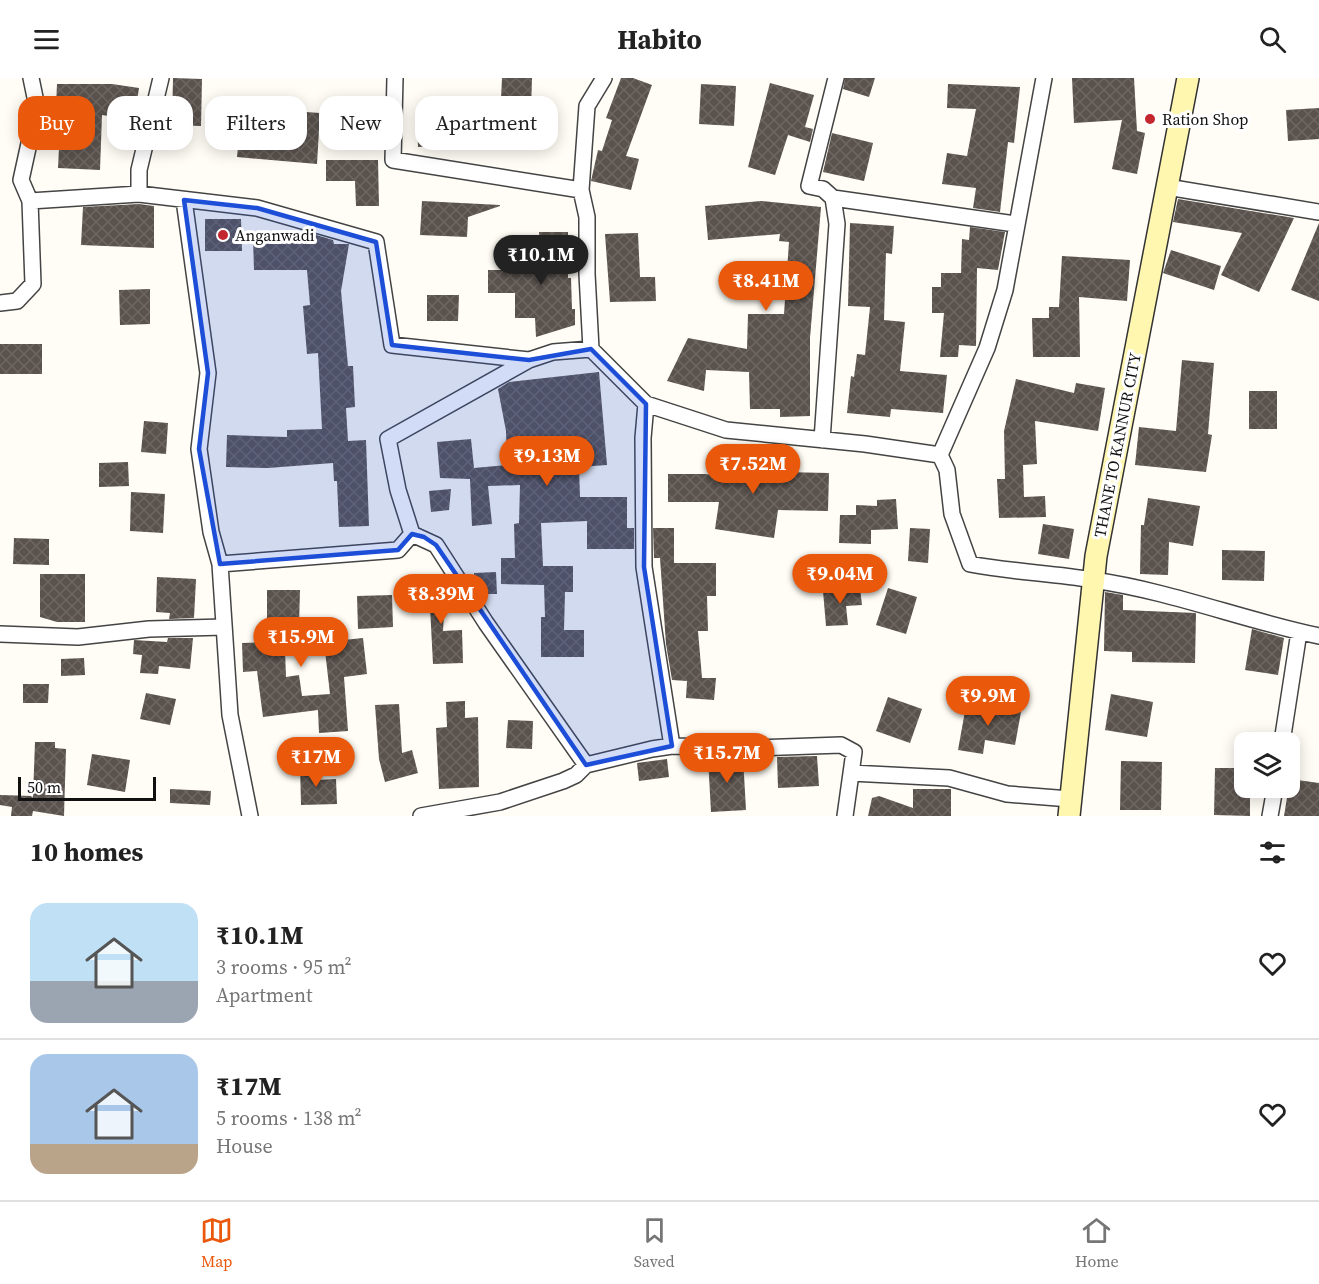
<!DOCTYPE html>
<meta charset="utf-8">
<style>
body{margin:0;font-family:"Source Serif 4",serif;background:#f6f6f6;color:#222;height:100vh;display:flex;flex-direction:column;font-size:22px;white-space:nowrap}
*{box-sizing:border-box;margin:0}
p{font-size:20px;color:#767676}
.icon{flex:none;width:33px;height:33px;fill:none;stroke:currentColor;stroke-width:2;stroke-linecap:round;stroke-linejoin:round}
.map{position:relative;height:738px;overflow:hidden}
.drawer{display:flex;flex-direction:column;background:#fff;flex:1}
.drawer>*{flex:none}
.top-card{position:absolute;left:18px;top:18px;width:600px;height:54px;display:flex;gap:12px}
.fabs{position:absolute;left:1234px;top:654px;display:grid;gap:12px}
.fabs a{display:grid;place-items:center;width:66px;height:66px;border-radius:12px;background:#fff;box-shadow:0 3px 15px #0003;font-size:30px}
.scale{position:absolute;left:18px;bottom:15px;width:138px;box-sizing:border-box;padding-left:6px;border:3px solid #111;border-top:0;font-size:16px;line-height:21px;white-space:nowrap;color:#111;-webkit-text-stroke:4px #fff;paint-order:stroke}
.price{position:absolute;translate:-50% -51px;padding:0 14px;border-radius:21px;background:#ea580c;color:#fff;font-size:20px;line-height:39px;filter:drop-shadow(0 2px 3px #0008)}
.price::after{content:'';position:absolute;left:50%;top:36px;width:18px;height:14px;margin-left:-9px;background:inherit;clip-path:polygon(0 0,100% 0,50% 100%)}
.price.on{background:#222;color:#fff}
ul{padding:0;list-style:none}
li{display:flex;align-items:center;gap:18px;height:150px;padding:0 30px}
li+li{border-top:2px solid #e0e0e0}
li span{display:grid;place-items:center;flex:none;width:168px;height:120px;border-radius:18px;color:#555}
li>.icon{margin-inline-start:auto}
span .icon{width:72px;height:72px;fill:#fffc;stroke-width:1}
li b{font-size:26px}
h2{display:flex;justify-content:space-between;align-items:center;height:72px;padding:0 30px;font-size:26px}
.pill{padding:0 21px;border-radius:18px;background:#fff;box-shadow:0 3px 15px #0003;font-size:21px;line-height:54px}
.pill.on{background:#ea580c;color:#fff}
header{display:flex;justify-content:space-between;align-items:center;height:78px;padding:0 30px;background:#fff;font-size:27px;font-weight:700}
.tab-bar{display:flex;justify-content:space-around;align-items:center;height:84px;border-top:2px solid #e0e0e0;background:#fff;font-size:16px;color:#767676}
.tab-bar a{display:grid;justify-items:center;gap:3px}
.tab-bar .on{color:#ea580c}
.map>svg:first-child{display:block}
.building{fill:url(#building-cross-hatch)}
.lines{fill:none;stroke-linecap:round;stroke-linejoin:round}
.street-casing{stroke:#444;stroke-width:18}
.secondary-casing{stroke:#333;stroke-width:24}
.street{stroke:#fff;stroke-width:15}
.secondary{stroke:#fff6b0;stroke-width:21}
.marked{fill:#1d4ed8;fill-opacity:0.2;stroke:#1d4ed8;stroke-width:4.5;stroke-linejoin:round}
.poi-dot{fill:#c4262e;stroke:#fff;stroke-width:2}
.labels{text-anchor:middle;stroke-width:6;stroke-linejoin:round;paint-order:stroke}
.poi-label{font-size:16px;fill:#111;stroke:#fff;text-anchor:start}
.street-label{font-size:16px;fill:#111;stroke:#fff}
</style>
<header><svg class="icon" aria-label="menu" viewBox="0 0 24 24"><path d="M4 6h16M4 12h16M4 18h16"/></svg>Habito<svg class="icon" aria-label="search" viewBox="0 0 24 24"><circle cx="10" cy="10" r="6"/><path d="M15 15l6 6"/></svg></header>
<div class="map">
<svg width="1319" height="738" viewBox="0 0 1319 738">
<defs>
<pattern id="building-cross-hatch" width="8" height="8" patternUnits="userSpaceOnUse" patternTransform="scale(1.5)"><rect width="8" height="8" fill="#5a524d"/><path d="M0 0l8 8M0 8l8-8" fill="none" stroke="#6d6662"/></pattern>
</defs>
<rect width="100%" height="100%" fill="#fffdf5"/>
<!-- building -->
<path class="building" d="M 173,0 L 202,1 L 201,48 L 172,47 Z
M 502,0 L 532,0 L 531,32 L 535,33 L 529,66 L 501,61 L 508,21 L 501,21 Z
M 621,0 L 633,0 L 652,7 L 626,78 L 639,81 L 631,112 L 591,103 L 598,72 L 602,73 L 612,42 L 606,40 Z
M 845,0 L 875,0 L 869,19 L 843,11 Z
M 1072,0 L 1134,0 L 1137,53 L 1145,55 L 1137,96 L 1112,91 L 1122,42 L 1074,45 Z
M 770,5 L 814,17 L 805,49 L 813,51 L 810,64 L 788,57 L 775,97 L 748,89 Z
M 57,6 L 112,6 L 139,10 L 134,42 L 102,37 L 100,92 L 58,90 L 61,28 L 56,28 Z
M 701,6 L 736,8 L 734,48 L 699,46 Z
M 948,6 L 1020,9 L 1014,65 L 1008,64 L 1000,134 L 973,130 L 976,110 L 942,106 L 947,75 L 967,78 L 976,31 L 947,30 Z
M 243,18 L 280,20 L 278,32 L 320,35 L 317,86 L 237,79 Z
M 1319,30 L 1319,61 L 1288,63 L 1286,32 Z
M 450,31 L 451,67 L 418,69 L 417,32 Z
M 832,55 L 873,65 L 864,103 L 823,94 Z
M 326,82 L 378,82 L 379,128 L 356,128 L 355,103 L 326,103 Z
M 1178,121 L 1294,140 L 1259,214 L 1221,197 L 1242,155 L 1173,144 Z
M 422,123 L 500,127 L 500,128 L 468,139 L 467,159 L 420,157 Z
M 761,123 L 821,129 L 810,260 L 810,338 L 780,339 L 780,331 L 750,331 L 749,294 L 706,292 L 704,313 L 667,303 L 688,260 L 747,271 L 748,236 L 784,236 L 789,164 L 779,163 L 780,156 L 708,162 L 705,128 Z
M 139,126 L 154,128 L 154,170 L 81,167 L 83,129 Z
M 205,141 L 241,141 L 242,173 L 205,173 Z
M 850,145 L 894,148 L 892,176 L 886,175 L 884,242 L 905,244 L 900,293 L 947,297 L 943,335 L 891,331 L 890,339 L 847,335 L 851,298 L 854,299 L 857,276 L 865,277 L 870,229 L 848,228 Z
M 1319,145 L 1319,223 L 1291,212 Z
M 970,149 L 1005,154 L 998,192 L 977,190 L 976,268 L 959,267 L 958,279 L 940,279 L 944,235 L 932,235 L 932,209 L 941,209 L 941,195 L 961,195 L 962,161 L 969,162 Z
M 303,153 L 333,162 L 334,166 L 349,166 L 341,213 L 348,288 L 353,288 L 355,329 L 346,330 L 348,363 L 366,362 L 369,448 L 339,449 L 337,403 L 334,403 L 333,385 L 268,390 L 226,389 L 227,357 L 287,359 L 287,352 L 322,351 L 318,275 L 307,276 L 303,228 L 310,227 L 307,192 L 254,192 L 253,160 L 303,159 Z
M 539,154 L 568,154 L 568,200 L 571,200 L 572,231 L 575,231 L 575,247 L 536,259 L 535,240 L 515,240 L 515,215 L 488,215 L 488,192 L 540,192 Z
M 638,155 L 640,199 L 655,199 L 656,223 L 610,224 L 605,156 Z
M 1171,172 L 1221,188 L 1214,212 L 1163,195 Z
M 1062,178 L 1130,182 L 1127,223 L 1079,219 L 1080,279 L 1033,279 L 1032,240 L 1049,240 L 1049,229 L 1059,229 Z
M 150,211 L 150,246 L 120,247 L 119,212 Z
M 427,217 L 459,217 L 458,243 L 427,243 Z
M 0,266 L 42,266 L 42,296 L 0,296 Z
M 1182,282 L 1214,285 L 1208,356 L 1212,357 L 1206,394 L 1135,387 L 1139,349 L 1176,353 Z
M 599,294 L 607,387 L 579,389 L 580,419 L 627,419 L 627,450 L 634,450 L 634,471 L 587,471 L 587,443 L 541,445 L 543,488 L 573,488 L 573,514 L 565,514 L 564,552 L 584,552 L 584,579 L 541,579 L 541,539 L 545,539 L 544,507 L 501,506 L 501,480 L 515,480 L 514,446 L 519,445 L 520,407 L 488,408 L 492,446 L 472,448 L 470,401 L 440,400 L 437,364 L 471,361 L 474,390 L 507,387 L 506,353 L 498,311 L 509,304 Z
M 1016,301 L 1074,315 L 1076,305 L 1105,310 L 1098,353 L 1035,343 L 1037,386 L 1023,387 L 1024,419 L 1045,418 L 1046,439 L 999,440 L 997,401 L 1005,401 L 1004,353 Z
M 1249,313 L 1277,313 L 1277,351 L 1249,351 Z
M 144,343 L 168,345 L 166,376 L 141,374 Z
M 746,381 L 785,386 L 783,394 L 829,395 L 828,433 L 778,432 L 774,460 L 715,451 L 719,424 L 668,424 L 668,396 L 705,396 L 743,401 Z
M 128,384 L 129,408 L 99,409 L 99,385 Z
M 451,411 L 449,432 L 431,434 L 429,413 Z
M 131,414 L 165,416 L 163,455 L 130,453 Z
M 1148,420 L 1200,428 L 1193,468 L 1169,464 L 1168,497 L 1140,496 L 1141,447 L 1144,447 Z
M 896,421 L 898,451 L 871,452 L 871,466 L 839,465 L 840,437 L 856,437 L 856,427 L 877,428 L 877,422 Z
M 1043,446 L 1074,451 L 1069,481 L 1038,476 Z
M 653,450 L 674,450 L 674,485 L 716,485 L 716,518 L 707,518 L 708,553 L 698,553 L 702,600 L 716,600 L 714,622 L 686,620 L 687,603 L 672,602 L 666,566 L 660,480 L 654,480 Z
M 910,450 L 930,451 L 928,485 L 908,483 Z
M 14,460 L 49,461 L 49,487 L 13,486 Z
M 1222,472 L 1265,473 L 1264,503 L 1222,502 Z
M 496,494 L 497,516 L 479,516 L 474,509 L 474,495 Z
M 40,496 L 85,496 L 85,544 L 57,544 L 40,539 Z
M 157,499 L 196,501 L 194,540 L 169,541 L 170,535 L 156,534 Z
M 422,502 L 446,503 L 443,553 L 462,552 L 463,585 L 433,586 L 430,529 L 420,529 Z
M 860,510 L 862,527 L 846,528 L 848,547 L 826,548 L 823,513 Z
M 888,510 L 917,519 L 906,556 L 876,547 Z
M 267,512 L 300,512 L 299,547 L 284,547 L 286,599 L 299,597 L 302,618 L 330,616 L 324,564 L 363,560 L 367,596 L 344,599 L 348,653 L 319,655 L 318,632 L 263,639 L 257,593 L 243,594 L 242,565 L 267,564 Z
M 1105,514 L 1123,517 L 1123,532 L 1196,535 L 1195,585 L 1132,584 L 1132,574 L 1104,573 Z
M 392,517 L 393,549 L 358,551 L 357,518 Z
M 1252,551 L 1284,560 L 1278,597 L 1245,592 Z
M 168,560 L 193,560 L 190,591 L 159,588 L 158,596 L 140,595 L 142,577 L 133,576 L 134,562 L 167,564 Z
M 84,580 L 85,597 L 61,598 L 61,581 Z
M 23,606 L 49,606 L 48,625 L 23,625 Z
M 146,615 L 176,621 L 170,647 L 140,641 Z
M 1111,616 L 1153,624 L 1147,659 L 1105,652 Z
M 888,619 L 922,631 L 910,665 L 876,653 Z
M 967,622 L 1021,634 L 1015,667 L 985,662 L 983,676 L 958,672 Z
M 465,623 L 465,640 L 478,639 L 479,709 L 439,711 L 436,650 L 447,649 L 446,624 Z
M 399,626 L 402,675 L 412,672 L 418,695 L 385,704 L 379,681 L 375,627 Z
M 508,642 L 533,643 L 532,671 L 506,670 Z
M 35,664 L 55,664 L 55,670 L 66,671 L 64,738 L 33,733 L 32,738 L 11,738 L 12,729 L 0,727 L 0,717 L 33,718 Z
M 92,676 L 130,682 L 125,714 L 87,707 Z
M 817,678 L 819,708 L 778,710 L 777,679 Z
M 743,679 L 746,732 L 711,734 L 708,680 Z
M 667,681 L 669,699 L 639,703 L 637,685 Z
M 1121,683 L 1162,684 L 1161,732 L 1120,732 Z
M 314,684 L 315,702 L 336,701 L 337,726 L 301,727 L 300,685 Z
M 1215,690 L 1245,690 L 1245,710 L 1250,710 L 1250,738 L 1214,737 Z
M 1290,701 L 1319,705 L 1319,738 L 1284,738 Z
M 170,711 L 211,713 L 210,727 L 170,725 Z
M 913,711 L 951,711 L 951,738 L 868,738 L 872,720 L 879,718 L 913,730 Z"/>
<g class="lines">
<!-- street casing -->
<g class="street-casing">
<path id="street" d="M 395,0 L 393,82 L 581,112 L 587,28 L 604,0
M 1167,109 L 1319,134
M 581,112 L 587,139 L 587,196 L 591,271
M 139,116 L 139,92 L 161,0
M 833,120 L 1015,146
M 184,122 L 208,295 L 199,371 L 211,454 L 220,486 L 230,637 L 250,738
M 30,123 L 21,102 L 37,29 L 31,0
M 0,225 L 17,223 L 33,206 L 30,123 L 139,116 L 257,130 L 376,164 L 392,267 L 529,282
M 646,326 L 643,360 L 644,489 L 672,668
M 822,362 L 837,146 L 833,120 L 823,111 L 809,108 L 836,0
M 940,377 L 987,270 L 1005,212 L 1044,0
M 412,456 L 436,467 L 486,545 L 586,687
M 220,486 L 398,472 L 412,456 L 398,412 L 388,361 L 529,282 L 553,274 L 591,271 L 646,326 L 726,352 L 865,366 L 940,377 L 947,392 L 952,436 L 970,486 C 1011,494 1052,495 1093,502 C 1170,513 1243,542 1319,558
M 0,556 L 78,559 L 149,551 L 224,549
M 1282,664 L 1299,554
M 851,695 L 949,700 L 1007,716 L 1070,721
M 421,738 L 500,724 L 563,703 L 576,697 L 586,687 L 652,671 L 672,668 L 757,670 L 841,667 L 854,674 L 845,738
M 1270,738 L 1275,710"/>
</g>
<!-- secondary casing -->
<g class="secondary-casing">
<path id="secondary" d="M 1069,738 L 1096,478 L 1188,0"/>
</g>
<!-- street -->
<use href="#street" class="street"/>
<!-- secondary -->
<use href="#secondary" class="secondary"/>
</g>
<!-- marked area -->
<path class="marked" d="M 184,122 L 257,130 L 376,164 L 392,267 L 529,282 L 591,271 L 646,326 L 644,489 L 672,668 L 586,687 L 436,467 L 424,459 L 412,456 L 398,472 L 220,486 L 199,371 L 208,295 Z"/>
<!-- markers -->
<g class="poi-dot">
<circle cx="1150" cy="41" r="6"/>
<circle cx="223" cy="157" r="6"/>
</g>
<g class="labels">
<!-- poi labels -->
<g class="poi-label">
<text x="1162" y="47">Ration Shop</text>
<text x="235" y="163">Anganwadi</text>
</g>
<!-- street labels -->
<g class="street-label">
<text transform="translate(1117 367) rotate(-79)" y="6">THANE TO KANNUR CITY</text>
</g>
</g>
</svg>
<div class="fabs">
<a><svg class="icon" aria-label="layers" viewBox="0 0 24 24"><path d="M12 4l9 5-9 5-9-5zM3 14l9 5 9-5"/></svg></a>
</div>
<div class="scale">50 m</div>
<b class="price on" style="left:541px;top:208px">₹10.1M</b>
<b class="price" style="left:766px;top:234px">₹8.41M</b>
<b class="price" style="left:547px;top:409px">₹9.13M</b>
<b class="price" style="left:753px;top:417px">₹7.52M</b>
<b class="price" style="left:840px;top:527px">₹9.04M</b>
<b class="price" style="left:441px;top:547px">₹8.39M</b>
<b class="price" style="left:301px;top:590px">₹15.9M</b>
<b class="price" style="left:988px;top:649px">₹9.9M</b>
<b class="price" style="left:727px;top:706px">₹15.7M</b>
<b class="price" style="left:316px;top:710px">₹17M</b>
<div class="top-card">
<a class="pill on">Buy</a>
<a class="pill">Rent</a>
<a class="pill">Filters</a>
<a class="pill">New</a>
<a class="pill">Apartment</a>
</div>
</div>
<section class="drawer">
<h2>10 homes<svg class="icon" aria-label="filters" viewBox="0 0 24 24"><path d="M4 7h16M4 17h16"/><circle cx="9" cy="7" r="2"/><circle cx="15" cy="17" r="2"/></svg></h2>
<ul>
<li><span style="background:linear-gradient(#bfe0f5 65%,#9aa5b1 0)"><svg class="icon" aria-label="home" viewBox="0 0 24 24"><path d="M3 11l9-7 9 7M6 9v11h12V9"/></svg></span><div><b>₹10.1M</b><p>3 rooms · 95 m²</p><p>Apartment</p></div><svg class="icon" aria-label="heart" viewBox="0 0 24 24"><path d="M12 20l-8-8c-3-5 5-10 8-4 3-6 11-1 8 4z"/></svg></li>
<li><span style="background:linear-gradient(#a9c7e8 75%,#b9a48a 0)"><svg class="icon" aria-label="home" viewBox="0 0 24 24"><path d="M3 11l9-7 9 7M6 9v11h12V9"/></svg></span><div><b>₹17M</b><p>5 rooms · 138 m²</p><p>House</p></div><svg class="icon" aria-label="heart" viewBox="0 0 24 24"><path d="M12 20l-8-8c-3-5 5-10 8-4 3-6 11-1 8 4z"/></svg></li>
</ul>
</section>
<nav class="tab-bar">
<a class="on"><svg class="icon" aria-label="map" viewBox="0 0 24 24"><path d="M3 6l6-2 6 2 6-2v14l-6 2-6-2-6 2zM9 4v14M15 6v14"/></svg>Map</a>
<a><svg class="icon" aria-label="saved" viewBox="0 0 24 24"><path d="M7 4h10v16l-5-4-5 4z"/></svg>Saved</a>
<a><svg class="icon" aria-label="home" viewBox="0 0 24 24"><path d="M3 11l9-7 9 7M6 9v11h12V9"/></svg>Home</a>
</nav>
